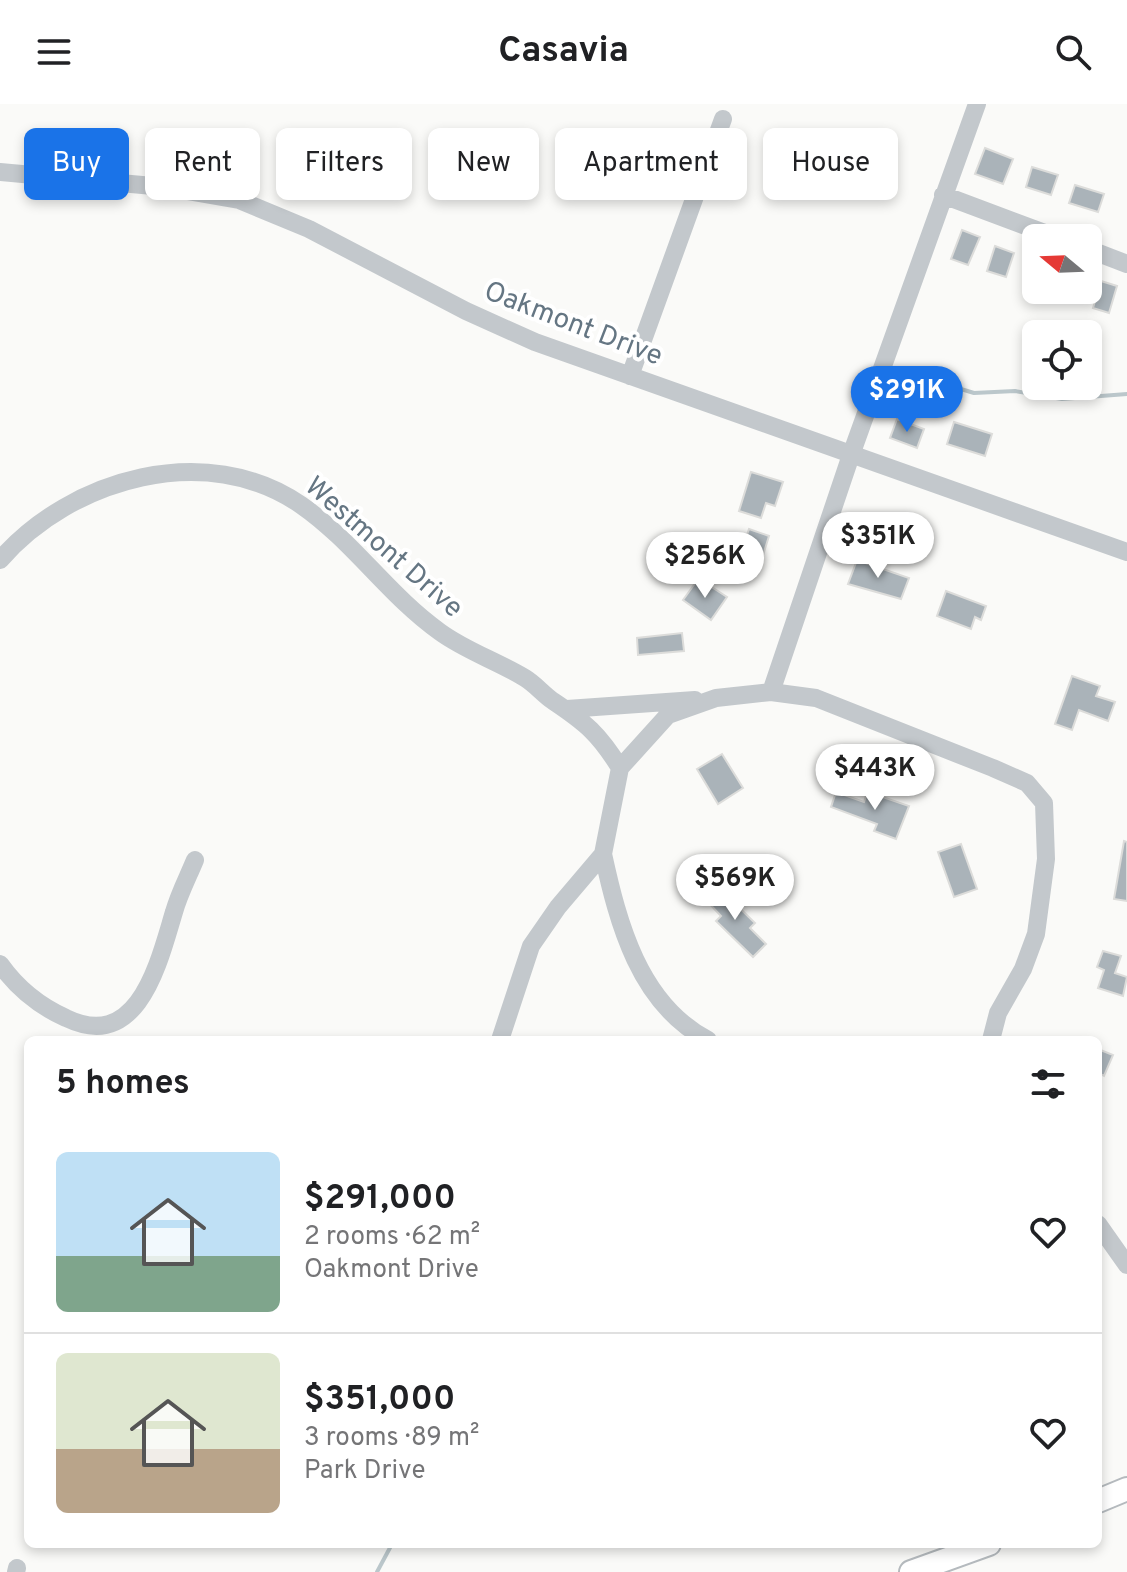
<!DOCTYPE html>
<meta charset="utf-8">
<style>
body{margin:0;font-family:Overpass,sans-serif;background:#f2f2f2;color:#202124;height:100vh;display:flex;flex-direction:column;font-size:30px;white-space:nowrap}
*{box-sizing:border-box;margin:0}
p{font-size:26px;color:#757577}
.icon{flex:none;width:44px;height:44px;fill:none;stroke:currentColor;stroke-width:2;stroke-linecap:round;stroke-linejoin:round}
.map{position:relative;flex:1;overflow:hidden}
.sheet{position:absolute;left:24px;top:932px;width:1078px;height:512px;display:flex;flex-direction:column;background:#fff;border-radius:12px;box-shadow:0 4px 12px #0003}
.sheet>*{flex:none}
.top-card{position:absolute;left:24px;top:24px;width:1080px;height:72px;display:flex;gap:16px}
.needle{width:52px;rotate:289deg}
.buttons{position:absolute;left:1022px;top:120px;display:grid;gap:16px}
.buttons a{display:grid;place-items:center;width:80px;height:80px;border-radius:12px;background:#fff;box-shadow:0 4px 12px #0003;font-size:40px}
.price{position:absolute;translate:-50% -68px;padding:0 18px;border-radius:28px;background:#fff;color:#222;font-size:26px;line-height:52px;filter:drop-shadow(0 2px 4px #0008)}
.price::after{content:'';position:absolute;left:50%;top:48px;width:24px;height:18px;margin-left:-12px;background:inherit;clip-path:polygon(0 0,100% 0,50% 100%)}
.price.selected{background:#1a73e8;color:#fff}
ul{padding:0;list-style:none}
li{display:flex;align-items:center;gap:24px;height:200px;padding:0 32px}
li+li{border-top:2px solid #e0e0e0}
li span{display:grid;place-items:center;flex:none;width:224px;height:160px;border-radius:12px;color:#555}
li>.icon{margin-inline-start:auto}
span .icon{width:96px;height:96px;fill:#fffc;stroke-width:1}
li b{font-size:34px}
h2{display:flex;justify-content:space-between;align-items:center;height:96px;padding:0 32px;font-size:34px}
.tag{padding:0 28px;border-radius:12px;background:#fff;box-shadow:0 4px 12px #0003;font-size:28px;line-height:72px}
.tag.selected{background:#1a73e8;color:#fff}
header{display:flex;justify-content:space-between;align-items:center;height:104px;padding:0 32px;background:#fff;font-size:36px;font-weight:700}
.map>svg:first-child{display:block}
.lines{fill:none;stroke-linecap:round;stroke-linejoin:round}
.stream{stroke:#bbc7cb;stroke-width:4}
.building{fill:#aab3b9;stroke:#dcdcda;stroke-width:2}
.major-casing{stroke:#b5babe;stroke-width:26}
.minor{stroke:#c3c8cc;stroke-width:18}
.major{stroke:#fff;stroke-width:22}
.labels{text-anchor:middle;stroke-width:8;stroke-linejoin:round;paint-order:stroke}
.street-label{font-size:28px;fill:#657683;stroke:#fff}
</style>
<header><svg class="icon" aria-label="menu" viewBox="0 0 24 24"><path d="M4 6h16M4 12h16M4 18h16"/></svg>Casavia<svg class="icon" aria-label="search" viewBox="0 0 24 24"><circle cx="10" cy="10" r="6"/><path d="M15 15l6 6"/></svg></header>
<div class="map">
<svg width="1127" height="1468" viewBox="0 0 1127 1468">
<rect width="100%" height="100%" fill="#fafaf8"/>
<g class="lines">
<!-- stream -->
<path class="stream" d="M 912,284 L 938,278 L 974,289 L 1015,287 L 1062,295 L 1127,290
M 377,1468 L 392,1440"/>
</g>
<!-- building -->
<path class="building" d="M 985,44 L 1013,55 L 1003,80 L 975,70 Z
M 1032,63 L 1058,71 L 1051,91 L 1026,83 Z
M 1075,81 L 1104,90 L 1098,108 L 1069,99 Z
M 962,126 L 980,133 L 968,161 L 951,155 Z
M 995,142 L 1014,149 L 1006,173 L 987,167 Z
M 1101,177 L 1117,182 L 1109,209 L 1093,204 Z
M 1050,186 L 1063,186 L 1060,197 L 1048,193 Z
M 897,315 L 924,325 L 917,344 L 890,334 Z
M 954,318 L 992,330 L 985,352 L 947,340 Z
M 751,368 L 783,378 L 775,402 L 766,399 L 761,414 L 739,407 Z
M 749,425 L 769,432 L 760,461 L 739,454 Z
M 857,456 L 909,474 L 901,495 L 848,480 Z
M 696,478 L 704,483 L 707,480 L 727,493 L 711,516 L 683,496 Z
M 946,487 L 986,502 L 981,516 L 975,513 L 971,525 L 937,512 Z
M 682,529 L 684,547 L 638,551 L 637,534 Z
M 1072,572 L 1100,582 L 1096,592 L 1115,598 L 1108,617 L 1079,606 L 1072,626 L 1055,620 Z
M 722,650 L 743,684 L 718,700 L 697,665 Z
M 836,688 L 864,698 L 866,692 L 875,695 L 877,691 L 909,702 L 896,735 L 874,727 L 877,720 L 831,703 Z
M 1124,737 L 1127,738 L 1127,797 L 1114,795 Z
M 961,740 L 977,785 L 954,793 L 938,748 Z
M 717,782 L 755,819 L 750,824 L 766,840 L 753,853 L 716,817 L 721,812 L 705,795 Z
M 1103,847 L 1121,852 L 1115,869 L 1127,873 L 1123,892 L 1098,884 L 1104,866 L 1097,863 Z
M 1098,945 L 1113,951 L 1104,972 L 1098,969 Z"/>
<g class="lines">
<!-- major casing -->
<g class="major-casing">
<path id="major" d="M 1098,1397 L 1127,1385
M 911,1468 L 989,1440"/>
</g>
<!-- minor -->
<path class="minor" d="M 0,68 L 164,83 L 239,96 L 309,125 L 466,207 L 535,238 L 1127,448
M 943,91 L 1058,134
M 1088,145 L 1127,160
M 630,272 L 723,15
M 0,456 C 71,374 207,336 301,401 C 353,437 388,491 440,528 C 466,547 497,557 525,574 C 535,580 543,590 553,597 C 586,619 599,630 620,664
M 771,588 L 851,351 L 977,0
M 567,605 L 695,596
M 603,750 C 618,819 639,900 708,936
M 0,860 C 17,884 39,902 66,914 C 139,949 159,857 174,808 C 179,790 188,773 195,756
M 500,936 L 531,842 L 558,803 L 603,750 L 620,664 L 668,611 L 716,594 L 771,588 L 816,594 L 993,664 L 1027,679 L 1044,699 L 1046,755 L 1036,830 L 1023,865 L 998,909 L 991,936
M 1098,1120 L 1127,1161
M 16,1468 L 17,1464"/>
<!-- major -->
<use href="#major" class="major"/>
</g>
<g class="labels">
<!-- street labels -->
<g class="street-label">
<text transform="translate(574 218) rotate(21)" y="10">Oakmont Drive</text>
<text transform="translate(385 442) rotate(41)" y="10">Westmont Drive</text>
</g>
</g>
</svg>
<div class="buttons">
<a><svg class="needle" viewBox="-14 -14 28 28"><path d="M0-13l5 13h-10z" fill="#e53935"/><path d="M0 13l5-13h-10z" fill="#757577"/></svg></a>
<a><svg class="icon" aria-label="locate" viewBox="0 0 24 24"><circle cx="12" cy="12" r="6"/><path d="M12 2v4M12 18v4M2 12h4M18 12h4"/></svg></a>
</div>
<b class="price selected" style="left:907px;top:330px">$291K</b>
<b class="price" style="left:878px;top:476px">$351K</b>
<b class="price" style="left:705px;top:496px">$256K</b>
<b class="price" style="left:875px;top:708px">$443K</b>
<b class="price" style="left:735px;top:818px">$569K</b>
<div class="top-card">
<a class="tag selected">Buy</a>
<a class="tag">Rent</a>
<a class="tag">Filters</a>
<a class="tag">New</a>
<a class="tag">Apartment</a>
<a class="tag">House</a>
</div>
<section class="sheet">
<h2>5 homes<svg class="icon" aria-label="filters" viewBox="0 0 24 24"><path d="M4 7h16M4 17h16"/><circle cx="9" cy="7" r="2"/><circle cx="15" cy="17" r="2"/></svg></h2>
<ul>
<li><span style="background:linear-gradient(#bfe0f5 65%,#7fa58c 0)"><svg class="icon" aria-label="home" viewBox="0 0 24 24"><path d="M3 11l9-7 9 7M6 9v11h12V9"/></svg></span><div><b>$291,000</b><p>2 rooms · 62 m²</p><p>Oakmont Drive</p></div><svg class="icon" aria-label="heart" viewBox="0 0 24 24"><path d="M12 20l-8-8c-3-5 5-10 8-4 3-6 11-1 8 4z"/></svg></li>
<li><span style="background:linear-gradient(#dfe7d0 60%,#b9a48a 0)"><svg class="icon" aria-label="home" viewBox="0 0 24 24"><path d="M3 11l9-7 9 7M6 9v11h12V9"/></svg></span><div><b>$351,000</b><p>3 rooms · 89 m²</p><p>Park Drive</p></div><svg class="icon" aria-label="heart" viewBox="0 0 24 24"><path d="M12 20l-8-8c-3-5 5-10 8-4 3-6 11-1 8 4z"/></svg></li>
</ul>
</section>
</div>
